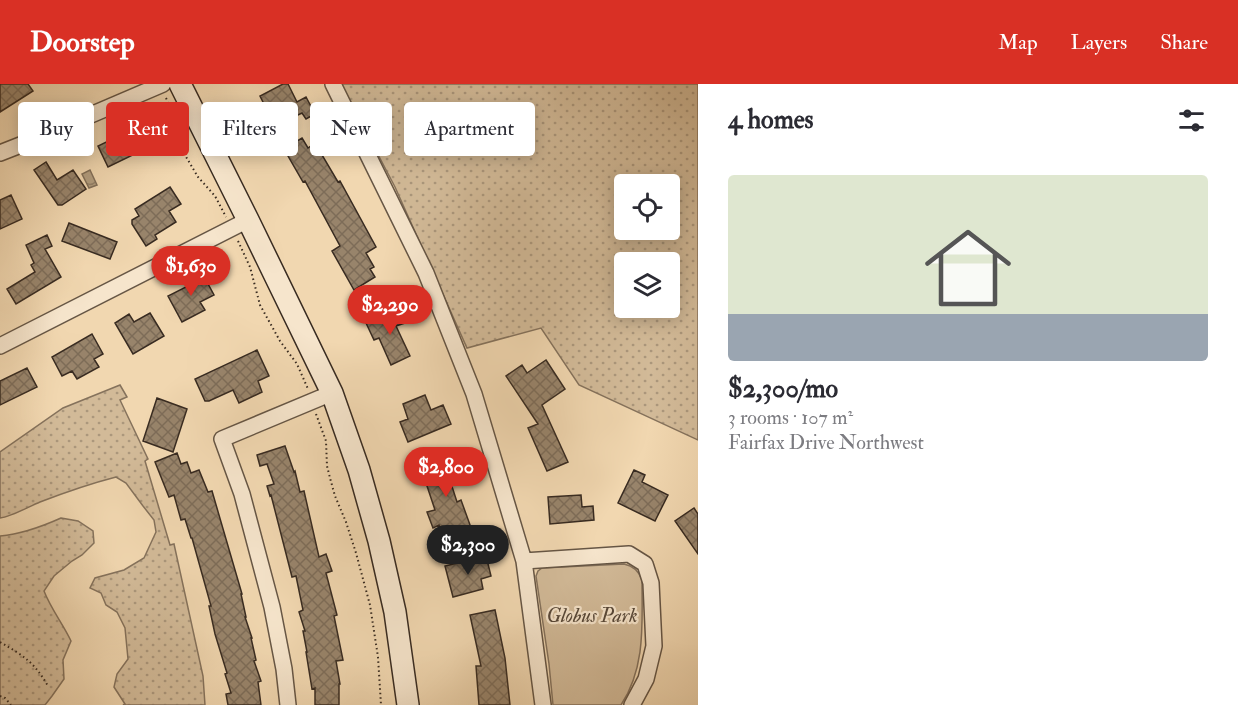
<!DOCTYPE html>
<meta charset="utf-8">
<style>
body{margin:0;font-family:"IM FELL Double Pica",serif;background:#f2f2f3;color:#2b2b33;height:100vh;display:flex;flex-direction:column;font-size:22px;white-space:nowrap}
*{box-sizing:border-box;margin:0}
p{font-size:20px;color:#7c7c81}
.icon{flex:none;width:33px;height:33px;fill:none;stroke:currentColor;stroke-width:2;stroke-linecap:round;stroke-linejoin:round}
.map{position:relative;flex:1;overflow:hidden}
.details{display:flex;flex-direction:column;background:#fff;width:540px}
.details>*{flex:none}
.banner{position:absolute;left:18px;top:18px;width:570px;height:54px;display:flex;gap:12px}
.buttons{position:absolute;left:614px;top:90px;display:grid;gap:12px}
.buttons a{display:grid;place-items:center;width:66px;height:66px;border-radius:6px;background:#fff;box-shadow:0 3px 15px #0003;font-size:30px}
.price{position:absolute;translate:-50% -51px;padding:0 14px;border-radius:21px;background:#d93025;color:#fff;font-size:20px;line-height:39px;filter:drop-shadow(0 2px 3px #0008)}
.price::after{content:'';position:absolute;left:50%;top:36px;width:18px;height:14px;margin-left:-9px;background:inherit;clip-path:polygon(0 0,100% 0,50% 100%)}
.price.on{background:#222;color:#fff}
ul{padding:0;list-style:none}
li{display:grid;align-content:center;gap:12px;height:318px;padding:0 30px}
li+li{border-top:2px solid #e1e1e2}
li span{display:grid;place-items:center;height:186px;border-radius:6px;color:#555}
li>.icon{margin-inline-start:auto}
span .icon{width:108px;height:108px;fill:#fffc;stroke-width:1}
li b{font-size:26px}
h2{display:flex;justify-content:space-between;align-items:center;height:72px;padding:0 30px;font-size:26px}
.chip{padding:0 21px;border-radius:6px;background:#fff;box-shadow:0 3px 15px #0003;font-size:21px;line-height:54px}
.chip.on{background:#d93025;color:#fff}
header{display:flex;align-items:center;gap:36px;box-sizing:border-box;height:84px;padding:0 30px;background:#d93025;color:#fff}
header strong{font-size:28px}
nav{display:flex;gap:33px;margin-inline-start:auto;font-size:21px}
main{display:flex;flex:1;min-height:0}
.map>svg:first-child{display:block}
.grass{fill:url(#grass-dots);stroke:#85725c;stroke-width:1.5;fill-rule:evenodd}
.park{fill:#d2ba98;stroke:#85725c;stroke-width:1.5}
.water{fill:url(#water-waves);stroke:#816f59;stroke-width:1.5}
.building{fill:url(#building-cross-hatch);stroke:#382b21;stroke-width:1.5}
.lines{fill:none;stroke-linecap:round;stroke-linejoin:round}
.street-casing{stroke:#665645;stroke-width:18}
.secondary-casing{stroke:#382b21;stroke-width:24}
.path{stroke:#382b21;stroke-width:2;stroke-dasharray:1.5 3;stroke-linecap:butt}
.street{stroke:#f6e5cc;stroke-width:15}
.secondary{stroke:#f6e5cc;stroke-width:21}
.labels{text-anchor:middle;stroke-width:4.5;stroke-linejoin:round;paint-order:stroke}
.park-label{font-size:20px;font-style:italic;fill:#574839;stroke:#f6e5cc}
</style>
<header>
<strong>Doorstep</strong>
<nav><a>Map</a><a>Layers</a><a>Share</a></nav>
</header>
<main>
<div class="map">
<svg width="698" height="621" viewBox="0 0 698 621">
<defs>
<pattern id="grass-dots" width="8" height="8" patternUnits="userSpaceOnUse" patternTransform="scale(1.5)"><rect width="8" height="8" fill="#d2ba98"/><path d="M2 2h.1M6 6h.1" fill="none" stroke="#ab977c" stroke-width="1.8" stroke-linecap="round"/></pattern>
<pattern id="water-waves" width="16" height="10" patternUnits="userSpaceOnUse" patternTransform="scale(1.5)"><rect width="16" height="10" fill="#b29d7f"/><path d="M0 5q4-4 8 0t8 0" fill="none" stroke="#928068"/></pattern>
<pattern id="building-cross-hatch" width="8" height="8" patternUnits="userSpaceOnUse" patternTransform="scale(1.5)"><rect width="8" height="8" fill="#98846b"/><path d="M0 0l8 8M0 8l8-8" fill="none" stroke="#7d6c58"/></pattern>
</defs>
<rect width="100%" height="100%" fill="#f1d7b0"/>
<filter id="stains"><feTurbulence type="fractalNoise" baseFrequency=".00333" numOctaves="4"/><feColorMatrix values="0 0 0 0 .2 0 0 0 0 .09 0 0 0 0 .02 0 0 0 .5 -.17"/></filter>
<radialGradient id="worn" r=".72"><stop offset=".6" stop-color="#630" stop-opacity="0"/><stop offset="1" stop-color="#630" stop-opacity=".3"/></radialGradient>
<!-- grass -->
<path class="grass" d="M 341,0 L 698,0 L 698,356 L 579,301 L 541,244 L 467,264 L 395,103 ZM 624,100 L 669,100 L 669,146 L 624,146 ZM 624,178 L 669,178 L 669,224 L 624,224 Z
M 120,301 L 127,313 L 120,316 L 148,375 L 145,377 L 170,461 L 174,460 L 203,592 L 205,621 L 123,621 L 125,620 L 114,603 L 117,590 L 128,575 L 125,544 L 117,528 L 106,521 L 101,509 L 90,504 L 95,494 L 124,486 L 144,474 L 156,448 L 154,436 L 143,422 L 126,399 L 116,393 C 89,400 66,408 40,418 C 28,423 11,433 0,434 L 0,368 L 63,324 Z
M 61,434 L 78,437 L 93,447 L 94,459 L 82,471 L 72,477 L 54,492 L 44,507 C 51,525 63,540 71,557 L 63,576 L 64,595 L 52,612 L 45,621 L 0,621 L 0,452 C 22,450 41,443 61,434 Z"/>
<!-- park -->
<path class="park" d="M 624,480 C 634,482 639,487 642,496 C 642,539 646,583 621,621 L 553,621 L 549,580 L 536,492 L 538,487 L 542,484 Z"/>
<!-- water -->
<path class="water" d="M 90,86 L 97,101 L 89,104 L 82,90 Z"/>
<!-- building -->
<path class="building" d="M 0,0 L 28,0 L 33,7 L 0,28 Z
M 283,0 L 288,0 L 297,18 L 306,13 L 315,30 L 306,35 L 302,29 L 275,42 L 260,12 Z
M 131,46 L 141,67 L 108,83 L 98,62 Z
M 302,54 L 308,64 L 315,59 L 338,98 L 340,97 L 376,163 L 366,169 L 374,183 L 370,185 L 375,193 L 354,206 L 332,167 L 340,162 L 305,97 L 303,98 L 284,65 Z
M 46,78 L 57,96 L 73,86 L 86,105 L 62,121 L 58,121 L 34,86 Z
M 170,103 L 181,120 L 169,127 L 176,138 L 155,151 L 157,155 L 146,162 L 132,140 L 132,136 L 139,132 L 135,125 Z
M 11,111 L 22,135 L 0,145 L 0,116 Z
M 69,139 L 117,158 L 110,175 L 62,157 Z
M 47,151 L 52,162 L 45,165 L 61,193 L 16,220 L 7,205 L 35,188 L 31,181 L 34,179 L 26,161 Z
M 201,187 L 214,211 L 200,218 L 205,226 L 182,238 L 168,212 L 192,200 L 189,194 Z
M 399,225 L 405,239 L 396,242 L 410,272 L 391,281 L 379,254 L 374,256 L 366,239 Z
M 150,229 L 164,252 L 133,270 L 115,239 L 129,230 L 134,238 Z
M 92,250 L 103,270 L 94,275 L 99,283 L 77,295 L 72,287 L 62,292 L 52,273 Z
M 257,266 L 269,292 L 258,297 L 262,308 L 239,319 L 233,306 L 209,317 L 205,317 L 195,295 Z
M 546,276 L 565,305 L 542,321 L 568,378 L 547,387 L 528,344 L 538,340 L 506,292 L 522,281 L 527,289 Z
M 27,284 L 37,303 L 0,321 L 0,297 Z
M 425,311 L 431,326 L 443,321 L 451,340 L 408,358 L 400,338 L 408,335 L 403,320 Z
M 157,314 L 187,325 L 173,368 L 143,357 Z
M 285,362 L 294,388 L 295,387 L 300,408 L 304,407 L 319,473 L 326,470 L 332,487 L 326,489 L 337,531 L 334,532 L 343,576 L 336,577 L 340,600 L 339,600 L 339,621 L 315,621 L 315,604 L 312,605 L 306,568 L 307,568 L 303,547 L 305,547 L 299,528 L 303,526 L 296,492 L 292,493 L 271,411 L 270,412 L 267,402 L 274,400 L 267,380 L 260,382 L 257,371 Z
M 456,366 L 462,383 L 447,387 L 457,418 L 461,416 L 474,452 L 447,462 L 439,441 L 433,444 L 427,428 L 435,426 L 419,378 Z
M 177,369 L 181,380 L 187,378 L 191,389 L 199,386 L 208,408 L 212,407 L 242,510 L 241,510 L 246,533 L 245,533 L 252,554 L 251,554 L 256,576 L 254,577 L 261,597 L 258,598 L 261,621 L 228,621 L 226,610 L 231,609 L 225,590 L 227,589 L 215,550 L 209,522 L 211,522 L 192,454 L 191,454 L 185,435 L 181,436 L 174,411 L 169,413 L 155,378 Z
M 634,386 L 645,391 L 642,398 L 668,411 L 655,437 L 618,419 Z
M 581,411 L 582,423 L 593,422 L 594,436 L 550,440 L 548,413 Z
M 694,424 L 698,430 L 698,470 L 675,437 Z
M 486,472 L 491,492 L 481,495 L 483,505 L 453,513 L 445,482 Z
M 495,526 L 505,574 L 510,621 L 479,621 L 476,582 L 481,582 L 470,531 Z"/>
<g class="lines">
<!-- street casing -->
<g class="street-casing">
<path id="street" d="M 333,0 L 426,189 L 474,310 L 524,477 L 543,621
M 0,69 L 23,60 L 163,0
M 0,262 L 248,136
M 524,477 L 629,470 L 645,480 L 651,499 L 654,562 L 646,595 L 632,621
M 288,621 L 284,585 L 272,523 L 242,410 L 222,355 L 332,309"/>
</g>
<!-- secondary casing -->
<g class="secondary-casing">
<path id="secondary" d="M 180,0 L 248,136 L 332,309 L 359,386 L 379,457 L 395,528 L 408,621"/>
</g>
<!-- path -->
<path class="path" d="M 166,14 L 174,32 L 178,55 L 185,71 L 198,93 L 215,112 L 226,133
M 238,157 L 250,183 L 260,221 L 280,257 L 297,280 L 308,305
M 316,330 L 326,357 L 327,382 L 330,394 L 335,412 L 346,438 L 356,469 L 370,521 L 378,573 L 381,621
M 0,558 C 24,572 34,578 48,602
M 0,612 L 5,614 L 11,621"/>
<!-- street -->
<use href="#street" class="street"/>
<!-- secondary -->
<use href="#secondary" class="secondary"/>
</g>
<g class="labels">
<!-- park labels -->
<g class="park-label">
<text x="592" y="538">Globus Park</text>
</g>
</g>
<rect width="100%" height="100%" filter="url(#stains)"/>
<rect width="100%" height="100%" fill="url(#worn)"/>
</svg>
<div class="buttons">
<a><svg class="icon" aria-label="locate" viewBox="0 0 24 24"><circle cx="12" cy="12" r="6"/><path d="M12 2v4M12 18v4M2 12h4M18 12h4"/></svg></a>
<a><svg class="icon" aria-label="layers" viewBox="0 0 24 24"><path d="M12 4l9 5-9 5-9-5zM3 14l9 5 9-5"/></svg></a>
</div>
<b class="price" style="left:191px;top:213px">$1,630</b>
<b class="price" style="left:390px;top:252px">$2,290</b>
<b class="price" style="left:446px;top:414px">$2,800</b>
<b class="price on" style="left:468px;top:492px">$2,300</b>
<div class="banner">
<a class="chip">Buy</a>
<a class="chip on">Rent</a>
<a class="chip">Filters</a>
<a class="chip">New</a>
<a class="chip">Apartment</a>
</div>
</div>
<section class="details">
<h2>4 homes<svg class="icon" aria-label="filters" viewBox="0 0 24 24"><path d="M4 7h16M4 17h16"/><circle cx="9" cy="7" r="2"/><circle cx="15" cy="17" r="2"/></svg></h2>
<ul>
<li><span style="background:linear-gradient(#dfe7d0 75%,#9aa5b1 0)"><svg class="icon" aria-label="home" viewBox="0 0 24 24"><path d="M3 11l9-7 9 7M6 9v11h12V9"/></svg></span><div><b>$2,300/mo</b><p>3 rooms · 107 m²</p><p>Fairfax Drive Northwest</p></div></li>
</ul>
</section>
</main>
